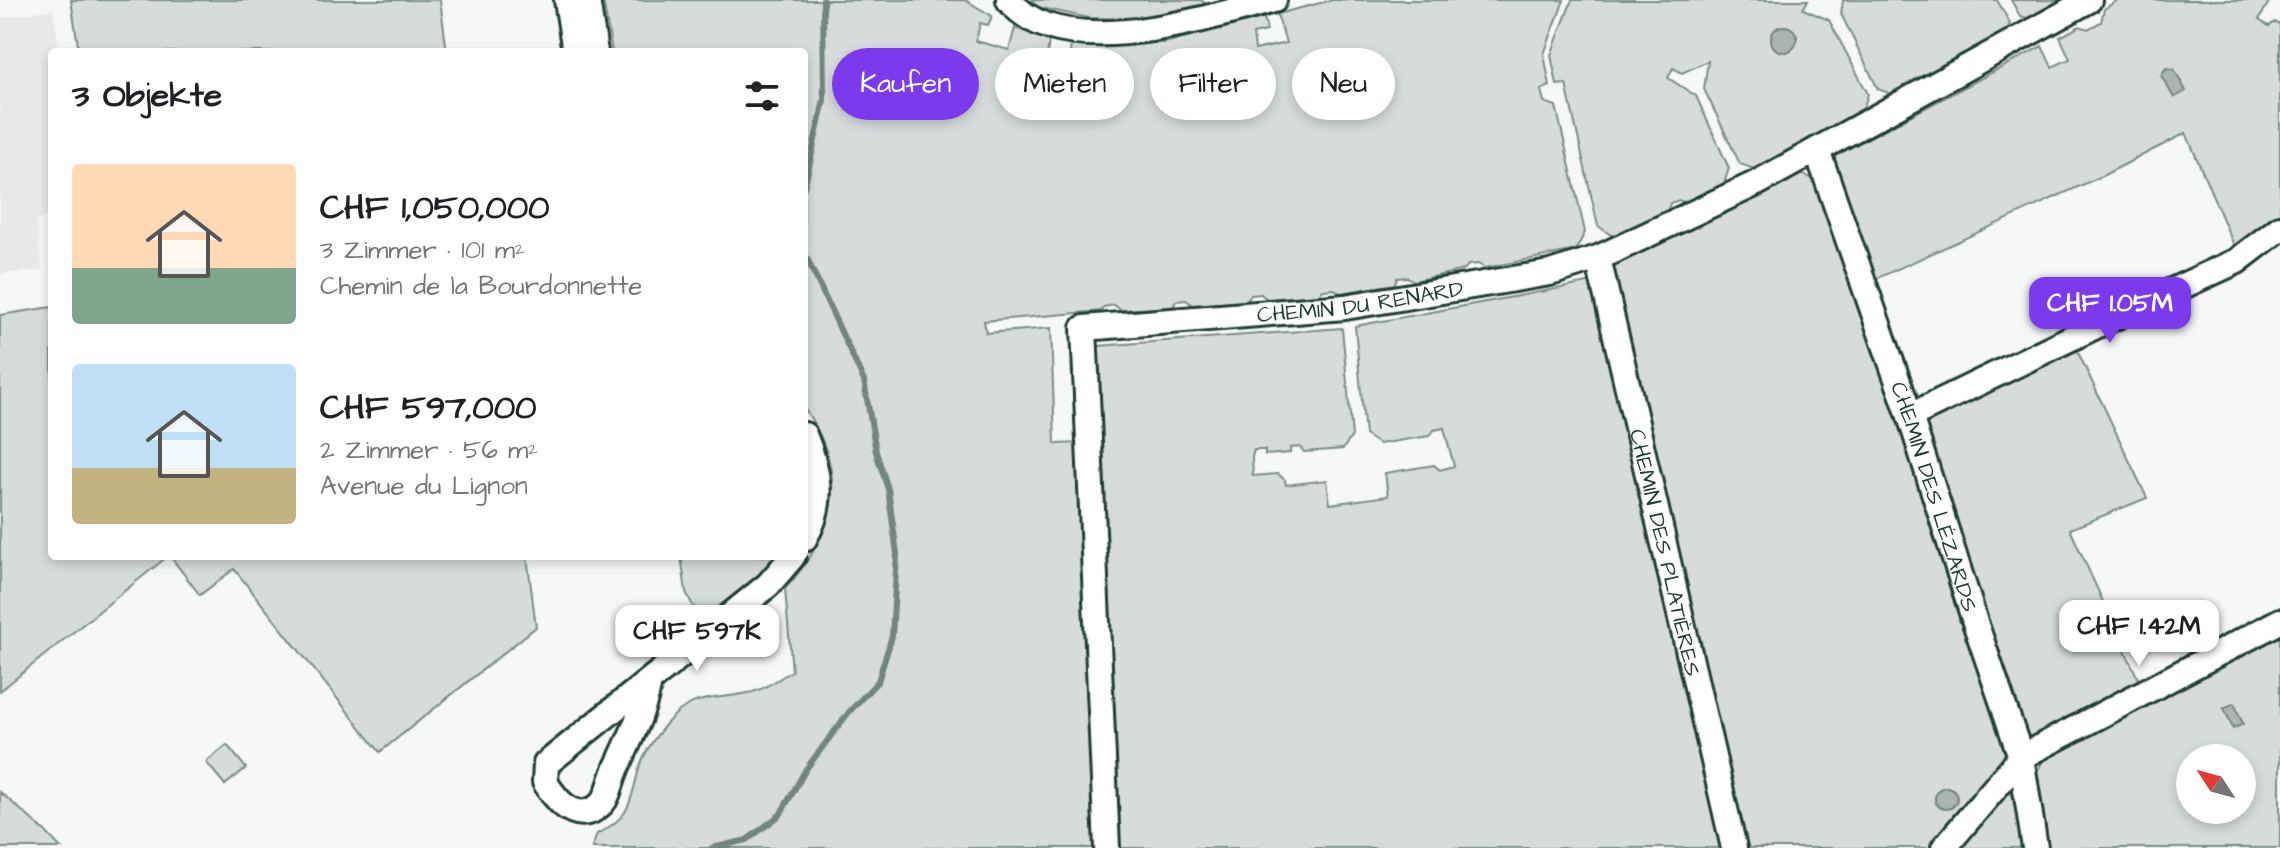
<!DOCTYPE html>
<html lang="de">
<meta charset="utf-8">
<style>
body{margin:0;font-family:"Architects Daughter",sans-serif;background:#f2f2f2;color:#202124;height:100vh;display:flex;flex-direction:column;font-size:30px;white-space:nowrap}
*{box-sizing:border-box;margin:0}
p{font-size:26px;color:#757577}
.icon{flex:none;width:44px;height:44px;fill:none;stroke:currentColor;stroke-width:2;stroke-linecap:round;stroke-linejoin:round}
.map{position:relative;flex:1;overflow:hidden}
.details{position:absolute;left:48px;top:48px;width:760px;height:512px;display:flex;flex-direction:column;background:#fff;border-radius:8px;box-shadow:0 4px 12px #0003}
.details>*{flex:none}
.hud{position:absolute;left:832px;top:48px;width:760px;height:72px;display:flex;gap:16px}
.needle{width:52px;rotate:306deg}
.controls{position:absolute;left:2176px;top:744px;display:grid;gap:16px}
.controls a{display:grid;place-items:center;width:80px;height:80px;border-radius:50%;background:#fff;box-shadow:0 4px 12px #0003;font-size:40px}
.price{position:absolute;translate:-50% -68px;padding:0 18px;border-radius:16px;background:#fff;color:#222;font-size:26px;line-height:52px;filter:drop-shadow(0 2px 4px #0008)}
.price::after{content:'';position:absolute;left:50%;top:48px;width:24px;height:18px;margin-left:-12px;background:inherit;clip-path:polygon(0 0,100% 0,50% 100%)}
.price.selected{background:#7c3aed;color:#fff}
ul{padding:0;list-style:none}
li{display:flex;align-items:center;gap:24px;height:200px;padding:0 24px}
li span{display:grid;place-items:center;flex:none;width:224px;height:160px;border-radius:8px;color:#555}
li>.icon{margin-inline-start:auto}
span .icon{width:96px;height:96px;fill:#fffc;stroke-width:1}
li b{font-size:34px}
h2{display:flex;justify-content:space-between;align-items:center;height:96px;padding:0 24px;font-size:34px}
.chip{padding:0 28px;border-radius:36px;background:#fff;box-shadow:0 4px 12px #0003;font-size:28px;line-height:72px}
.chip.selected{background:#7c3aed;color:#fff}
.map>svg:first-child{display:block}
.built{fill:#e6e9e8}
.green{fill:#d6dcdb;stroke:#7a8c88;stroke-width:2;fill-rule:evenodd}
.water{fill:#aab5b1;stroke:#72857f;stroke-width:2}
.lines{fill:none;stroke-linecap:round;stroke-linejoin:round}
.stream{stroke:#72857f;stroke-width:6}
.minor-casing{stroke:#1f3d34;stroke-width:30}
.minor{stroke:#fff;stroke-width:24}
.labels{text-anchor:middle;stroke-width:8;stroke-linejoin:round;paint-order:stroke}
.street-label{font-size:22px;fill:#1f3d34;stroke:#fff}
</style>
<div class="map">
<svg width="2280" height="848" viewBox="0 0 2280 848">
<rect width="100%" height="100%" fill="#f6f7f7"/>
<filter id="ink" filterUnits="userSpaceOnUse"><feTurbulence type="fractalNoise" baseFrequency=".0125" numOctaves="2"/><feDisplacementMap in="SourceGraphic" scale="16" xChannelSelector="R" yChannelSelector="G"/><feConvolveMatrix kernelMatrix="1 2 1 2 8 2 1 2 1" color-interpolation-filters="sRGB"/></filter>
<g filter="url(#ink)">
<!-- built -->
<path class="built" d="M 53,9 L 60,52 L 52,52 L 52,215 L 36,220 L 42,270 L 0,274 L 0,18 Z"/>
<!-- green -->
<path class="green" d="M 71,0 L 440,0 L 447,52 L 79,52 Z
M 603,0 L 965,0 L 992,16 L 988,25 L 980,23 L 976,41 L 1009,50 L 1015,28 L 1049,39 L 1046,64 L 1069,63 L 1071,43 L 1164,43 L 1264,17 L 1267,31 L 1253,34 L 1255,50 L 1286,43 L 1277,14 L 1332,0 L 1564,0 L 1544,54 L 1550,86 L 1541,90 L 1544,102 L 1556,106 L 1585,232 L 1576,250 L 1485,268 L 1478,264 L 1468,265 L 1464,270 L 1414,281 L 1407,277 L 1397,278 L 1395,284 L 1340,293 L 1334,289 L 1323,290 L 1318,295 L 1267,299 L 1261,294 L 1251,295 L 1247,301 L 1193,305 L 1186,300 L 1176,301 L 1173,307 L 1121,310 L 1114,305 L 1104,307 L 1101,311 L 984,321 L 986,333 L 1051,328 L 1055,444 L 1083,443 L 1097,848 L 592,848 L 597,834 C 634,815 629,801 640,766 C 645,751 656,736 666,724 C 693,692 712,701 748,693 C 764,690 778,679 792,671 L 785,589 C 837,531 850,474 804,408 L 804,52 L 612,52 Z
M 1032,0 L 1201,0 L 1206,4 L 1138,19 L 1089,18 L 1033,6 Z
M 1572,0 L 1808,0 L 1803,9 L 1829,20 L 1868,94 L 1862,113 L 1754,169 L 1740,164 L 1704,89 L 1708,61 L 1682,73 L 1673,68 L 1668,78 L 1696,96 L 1729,168 L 1723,187 L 1687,205 L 1679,200 L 1670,203 L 1667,213 L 1614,237 L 1598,226 L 1566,84 L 1557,85 L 1551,55 Z
M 1843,0 L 1997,0 L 2010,23 L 2005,38 L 1896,96 L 1878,89 L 1841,14 Z
M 2011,0 L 2073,0 L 2038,21 L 2020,16 Z
M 2118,0 L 2270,0 L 2259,20 L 2269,26 L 2275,22 L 2280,25 L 2280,221 L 2238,255 L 2186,133 L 2104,175 L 1869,282 L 1830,170 L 1836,155 L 2042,46 L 2052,67 L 2070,59 L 2060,37 L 2080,26 L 2088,29 L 2101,22 L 2104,9 Z
M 1800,174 L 1815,179 L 1887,384 L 1963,618 L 1959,620 L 1965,636 L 1972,639 L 2007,748 L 2004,763 L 1931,848 L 1744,848 L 1611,271 L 1615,265 Z
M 1594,282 L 1725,848 L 1116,848 L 1098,346 L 1342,328 L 1352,436 L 1343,449 L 1304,452 L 1300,447 L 1290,448 L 1290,453 L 1265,455 L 1265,450 L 1254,450 L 1252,457 L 1253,476 L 1278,474 L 1285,480 L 1286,485 L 1327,480 L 1330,504 L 1388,496 L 1385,473 L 1434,465 L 1440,470 L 1454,466 L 1444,428 L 1434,430 L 1429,436 L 1379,444 L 1365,435 L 1355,326 Z
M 52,307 L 52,556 L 168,556 L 0,691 L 0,315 Z
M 2076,348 L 2147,498 L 2070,529 L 2140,683 L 2101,706 L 2088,706 L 2081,709 L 2074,720 L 2038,739 L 2023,735 L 1920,430 L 1927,417 Z
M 170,556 L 527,556 L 536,627 L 380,752 L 234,569 L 200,595 Z
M 681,556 L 776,556 L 750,584 L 701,622 L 686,592 Z
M 2280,630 L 2280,848 L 2046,848 L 2035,776 L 2045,756 ZM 2190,758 L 2242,758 L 2242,810 L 2190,810 Z
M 227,745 L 246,768 L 225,785 L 206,762 Z
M 0,792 L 45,831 L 61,848 L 0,848 Z
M 2003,792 L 2019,796 L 2027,848 L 1957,848 Z"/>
<!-- water -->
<path class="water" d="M1771 39a13 13 0 1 1 26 0a13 13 0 1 1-26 0Z
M 2166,68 L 2174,69 L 2186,91 L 2174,98 L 2161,75 Z
M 2234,703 L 2243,724 L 2233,729 L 2224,708 Z
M1935 798a11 11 0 1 1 22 0a11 11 0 1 1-22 0Z"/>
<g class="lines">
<!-- stream -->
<path class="stream" d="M 804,188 L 824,100 L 823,0
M 712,848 L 747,840 L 780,815 L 806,769 L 849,712 L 878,681 L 892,636 L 897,554 L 888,489 L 876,452 L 864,381 L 804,252"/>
<!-- minor casing -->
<g class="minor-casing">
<g id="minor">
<path d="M 567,0 L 575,52"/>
<path d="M 587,0 L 595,52"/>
<path d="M 1009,0 C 1060,65 1207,18 1274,0"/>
<path id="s1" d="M 1817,150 L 1910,416 L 1975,622 L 2021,757 L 2035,848"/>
<path id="s2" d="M 1598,258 L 1734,848"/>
<path d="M 1910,416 L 2100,324 L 2237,261 L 2280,228"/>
<path d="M 804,435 C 819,470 825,505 804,539"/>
<path d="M 649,682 C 644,711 631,736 619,763 C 613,774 611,787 606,797 C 604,803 598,807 593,810 C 571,820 555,798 545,782 L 546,764 L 768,585 L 793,556"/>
<path id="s3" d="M 1107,848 L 1084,328 L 1345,307 L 1550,273 L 1598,258 L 1757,183 L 2089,0"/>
<path d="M 1944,848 L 2021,757 L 2280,621"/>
</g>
</g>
<!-- minor -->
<use href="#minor" class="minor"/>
</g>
</g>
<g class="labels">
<!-- street labels -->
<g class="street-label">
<text dy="8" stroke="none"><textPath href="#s3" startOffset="798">CHEMIN DU RENARD</textPath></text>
<text dy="8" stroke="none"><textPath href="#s1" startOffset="366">CHEMIN DES LÉZARDS</textPath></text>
<text dy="8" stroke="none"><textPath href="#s2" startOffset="302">CHEMIN DES PLATIÈRES</textPath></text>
</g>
</g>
</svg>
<div class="controls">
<a><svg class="needle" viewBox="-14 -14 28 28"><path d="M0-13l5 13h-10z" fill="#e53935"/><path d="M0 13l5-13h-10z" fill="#757577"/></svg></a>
</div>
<b class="price selected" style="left:2110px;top:345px">CHF 1.05M</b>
<b class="price" style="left:2139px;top:668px">CHF 1.42M</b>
<b class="price" style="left:697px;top:673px">CHF 597K</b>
<div class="hud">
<a class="chip selected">Kaufen</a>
<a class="chip">Mieten</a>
<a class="chip">Filter</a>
<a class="chip">Neu</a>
</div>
<section class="details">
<h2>3 Objekte<svg class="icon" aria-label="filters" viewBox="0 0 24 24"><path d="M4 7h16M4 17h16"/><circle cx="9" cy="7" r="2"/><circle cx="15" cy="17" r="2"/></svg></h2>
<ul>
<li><span style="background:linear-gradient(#ffd9b3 65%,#7fa58c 0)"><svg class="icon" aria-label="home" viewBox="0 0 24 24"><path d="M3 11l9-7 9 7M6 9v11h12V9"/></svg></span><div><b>CHF 1,050,000</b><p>3 Zimmer · 101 m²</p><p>Chemin de la Bourdonnette</p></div></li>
<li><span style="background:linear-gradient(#bfe0f5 65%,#c2b280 0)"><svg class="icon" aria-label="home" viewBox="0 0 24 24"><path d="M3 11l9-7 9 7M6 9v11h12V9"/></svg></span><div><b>CHF 597,000</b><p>2 Zimmer · 56 m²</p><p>Avenue du Lignon</p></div></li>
</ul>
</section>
</div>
